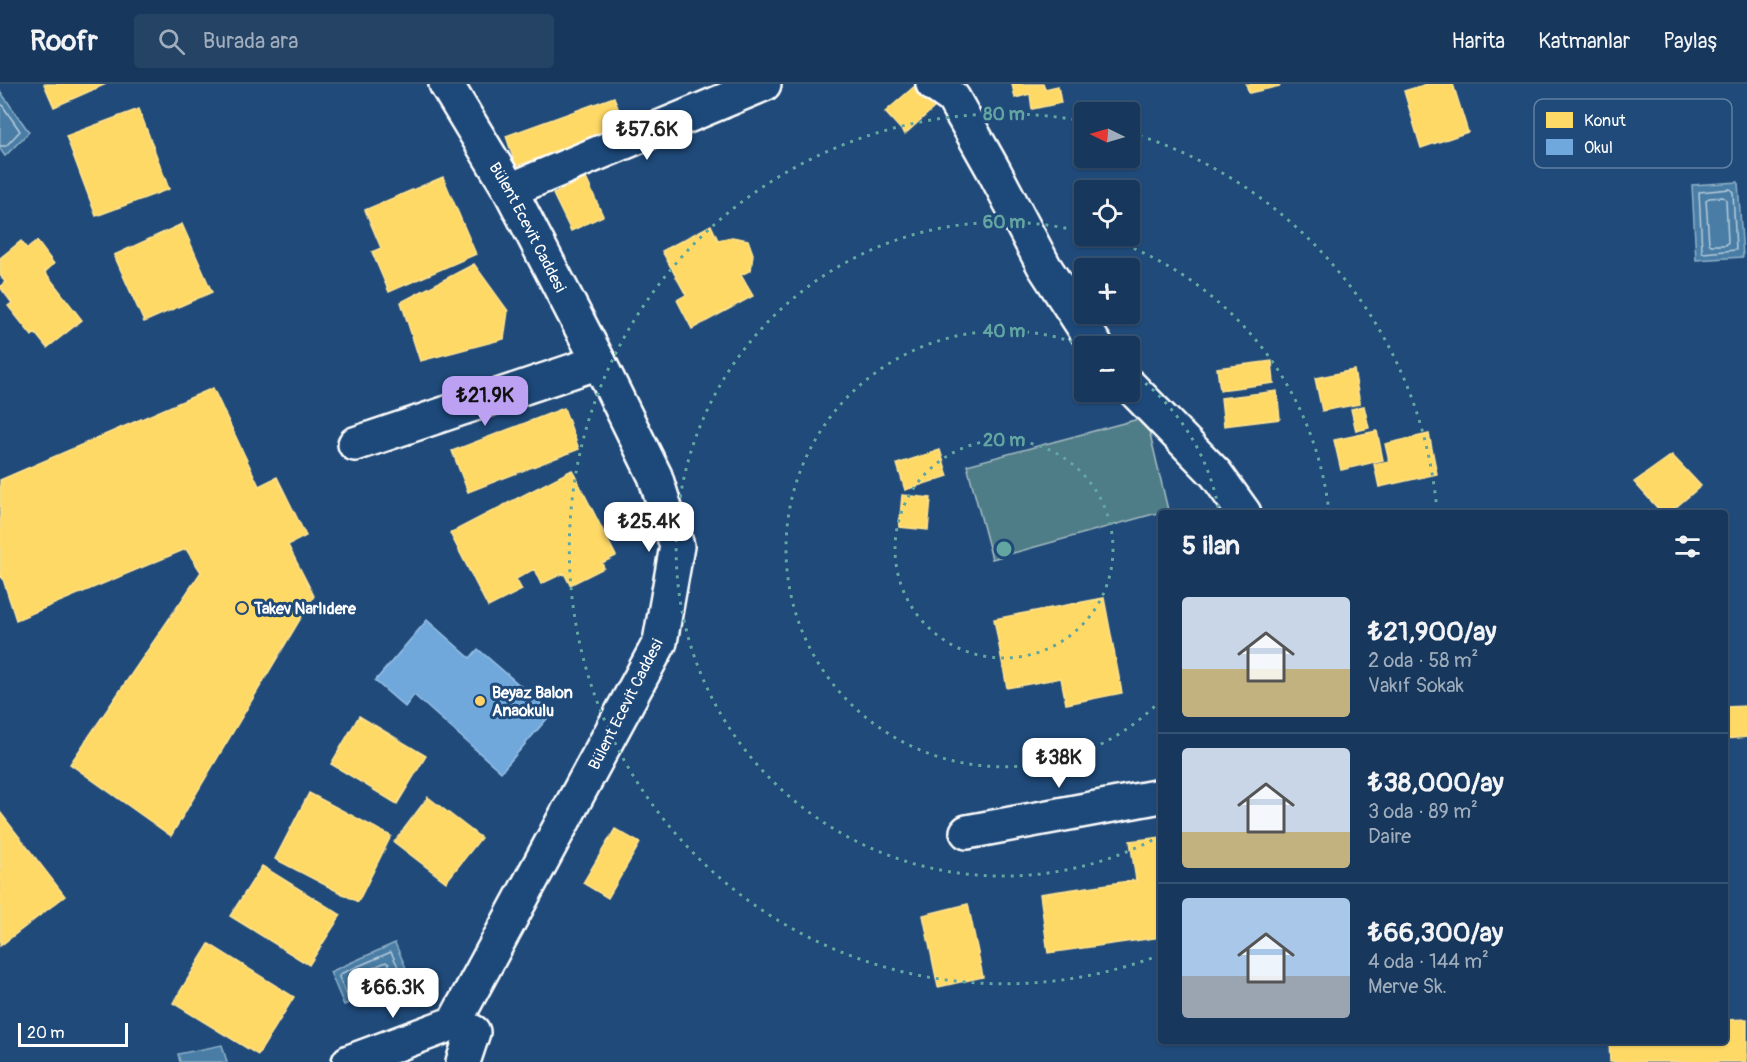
<!DOCTYPE html>
<html lang="tr">
<meta charset="utf-8">
<style>
body{margin:0;font-family:Pangolin,sans-serif;background:#244365;color:#f1f3f6;height:100vh;display:flex;flex-direction:column;font-size:22px;white-space:nowrap}
*{box-sizing:border-box;margin:0}
p{font-size:20px;color:#9eacbb}
.icon{flex:none;width:33px;height:33px;fill:none;stroke:currentColor;stroke-width:2;stroke-linecap:round;stroke-linejoin:round}
.map{position:relative;flex:1;overflow:hidden}
.sheet{position:absolute;left:1158px;top:426px;width:570px;height:534px;display:flex;flex-direction:column;background:#17385c;border-radius:6px;box-shadow:0 2px 4px #0004,0 0 0 2px #365272}
.sheet>*{flex:none}
.needle{width:39px;rotate:275deg}
.controls{position:absolute;left:1074px;top:18px;display:grid;gap:12px}
.controls a{display:grid;place-items:center;width:66px;height:66px;border-radius:6px;background:#17385c;box-shadow:0 2px 4px #0004,0 0 0 2px #365272;font-size:30px}
.scale{position:absolute;left:18px;bottom:15px;width:110px;box-sizing:border-box;padding-left:6px;border:3px solid #fff;border-top:0;font-size:16px;line-height:21px;white-space:nowrap;color:#fff;-webkit-text-stroke:4px #1f4a7a;paint-order:stroke}
.price{position:absolute;translate:-50% -51px;padding:0 14px;border-radius:12px;background:#fff;color:#222;font-size:20px;line-height:39px;filter:drop-shadow(0 2px 3px #0008)}
.price::after{content:'';position:absolute;left:50%;top:36px;width:18px;height:14px;margin-left:-9px;background:inherit;clip-path:polygon(0 0,100% 0,50% 100%)}
.price.on{background:#bca0f2;color:#111}
ul{padding:0;list-style:none}
li{display:flex;align-items:center;gap:18px;height:150px;padding:0 24px}
li+li{border-top:2px solid #365272}
li span{display:grid;place-items:center;flex:none;width:168px;height:120px;border-radius:6px;color:#555}
li>.icon{margin-inline-start:auto}
span .icon{width:72px;height:72px;fill:#fffc;stroke-width:1}
li b{font-size:26px}
h2{display:flex;justify-content:space-between;align-items:center;height:72px;padding:0 24px;font-size:26px}
header{display:flex;align-items:center;gap:36px;box-sizing:border-box;height:84px;padding:0 30px;background:#17385c;border-bottom:2px solid #365272}
header strong{font-size:28px}
nav{display:flex;gap:33px;margin-inline-start:auto;font-size:21px}
.search{width:420px;height:54px;background:#244365;display:flex;align-items:center;gap:15px;box-sizing:border-box;padding:0 21px;border-radius:6px;color:#9eacbb;font-size:22px}
.map>svg:first-child{display:block}
.green{fill:#507d87;stroke:#a8bec3;stroke-width:1.5}
.water{fill:#487da5;stroke:#91b1c9;stroke-width:1.5}
.homes{fill:#ffd966;stroke:#ffe494;stroke-width:1.5}
.schools{fill:#6fa8dc;stroke:#9ac2e6;stroke-width:1.5}
.lines{fill:none;stroke-linecap:round;stroke-linejoin:round}
.shore{stroke:#b6cbdb;stroke-width:1.5}
.minor-casing{stroke:#fff;stroke-width:38}
.minor{stroke:#1f4a7a;stroke-width:33}
.ring{fill:none;stroke:#63a6a1;stroke-width:3;stroke-dasharray:3 6}
.poi-dot{fill:#ffd166;stroke:#1f4a7a;stroke-width:2}
.labels{text-anchor:middle;stroke-width:6;stroke-linejoin:round;paint-order:stroke}
.street-label{font-size:16px;fill:#fff;stroke:#1f4a7a}
.poi-label{font-size:16px;font-weight:bold;fill:#fff;stroke:#1f4a7a;text-anchor:start}
.key{fill:#1f4a7a;stroke:#6280a2;stroke-width:1.5}
.key-label{font-size:16px;fill:#fff}
.centre{fill:#63a6a1;stroke:#1f4a7a;stroke-width:3}
.ring-label{font-size:18px;text-anchor:middle;font-weight:bold;fill:#63a6a1;stroke:#1f4a7a;stroke-width:6;stroke-linejoin:round;paint-order:stroke}
</style>
<header>
<strong>Roofr</strong>
<div class="search"><svg class="icon" aria-label="search" viewBox="0 0 24 24"><circle cx="10" cy="10" r="6"/><path d="M15 15l6 6"/></svg>Burada ara</div>
<nav><a>Harita</a><a>Katmanlar</a><a>Paylaş</a></nav>
</header>
<div class="map">
<svg width="1747" height="978" viewBox="0 0 1747 978">
<rect width="100%" height="100%" fill="#1f4a7a"/>
<filter id="ink" filterUnits="userSpaceOnUse"><feTurbulence type="fractalNoise" baseFrequency=".0167" numOctaves="2"/><feDisplacementMap in="SourceGraphic" scale="12" xChannelSelector="R" yChannelSelector="G"/><feConvolveMatrix kernelMatrix="1 2 1 2 8 2 1 2 1" color-interpolation-filters="sRGB"/></filter>
<g filter="url(#ink)">
<!-- green -->
<path class="green" d="M 1146,333 L 1168,426 L 992,475 L 967,381 Z"/>
<!-- water -->
<path class="water" d="M 0,7 L 29,48 L 5,72 L 0,65 Z
M 1738,98 L 1743,173 L 1696,176 L 1692,101 Z
M 395,859 L 410,893 L 344,921 L 330,888 Z
M 222,961 L 227,978 L 180,978 L 178,970 Z"/>
<!-- homes -->
<path class="homes" d="M 44,0 L 106,0 L 54,23 Z
M 1012,0 L 1043,0 L 1045,5 L 1058,2 L 1061,19 L 1032,25 L 1030,10 L 1015,14 Z
M 1246,0 L 1279,0 L 1280,2 L 1249,9 Z
M 1427,0 L 1453,0 L 1468,48 L 1421,64 L 1404,7 Z
M 916,1 L 935,23 L 905,50 L 885,28 Z
M 614,13 L 625,43 L 516,82 L 506,52 Z
M 139,25 L 169,105 L 96,132 L 66,52 Z
M 443,93 L 476,170 L 389,208 L 372,168 L 381,164 L 365,126 Z
M 586,94 L 603,132 L 571,147 L 553,110 Z
M 182,140 L 212,208 L 144,238 L 114,171 Z
M 711,141 L 718,156 L 732,153 L 748,156 L 753,170 L 751,186 L 741,191 L 753,212 L 692,245 L 677,216 L 686,211 L 662,167 Z
M 21,157 L 27,165 L 37,157 L 54,180 L 45,188 L 82,236 L 47,264 L 35,249 L 32,252 L 8,222 L 12,219 L 0,203 L 5,198 L 0,191 L 0,174 Z
M 474,180 L 508,227 L 504,255 L 420,277 L 401,218 Z
M 1272,277 L 1274,299 L 1220,306 L 1217,284 Z
M 1354,286 L 1360,320 L 1322,327 L 1315,294 Z
M 213,304 L 259,402 L 277,393 L 306,452 L 288,461 L 314,512 L 171,752 L 70,680 L 201,488 L 186,465 L 16,536 L 2,492 L 0,493 L 0,396 Z
M 1277,307 L 1280,335 L 1224,342 L 1221,314 Z
M 1364,322 L 1369,344 L 1356,347 L 1351,325 Z
M 564,324 L 579,365 L 468,408 L 452,367 Z
M 1377,347 L 1383,376 L 1341,386 L 1334,356 Z
M 1429,350 L 1437,390 L 1379,403 L 1374,380 L 1389,377 L 1385,360 Z
M 940,366 L 948,392 L 905,406 L 897,380 Z
M 1672,371 L 1701,402 L 1669,429 L 1662,429 L 1634,398 Z
M 572,386 L 616,472 L 602,479 L 604,484 L 570,501 L 564,489 L 541,500 L 534,485 L 516,495 L 522,506 L 488,523 L 450,449 Z
M 902,411 L 931,414 L 928,446 L 899,443 Z
M 1104,514 L 1122,609 L 1066,620 L 1061,594 L 1007,604 L 994,535 Z
M 1747,622 L 1747,653 L 1725,655 L 1725,623 Z
M 359,632 L 426,672 L 397,720 L 331,680 Z
M 309,709 L 391,752 L 358,818 L 275,775 Z
M 428,713 L 481,754 L 446,798 L 394,758 Z
M 0,728 L 65,812 L 0,862 Z
M 615,745 L 640,759 L 608,814 L 583,799 Z
M 1161,753 L 1161,853 L 1048,869 L 1040,810 L 1136,796 L 1130,757 Z
M 262,782 L 341,831 L 309,881 L 230,832 Z
M 968,820 L 983,893 L 938,903 L 923,831 Z
M 209,860 L 294,913 L 258,971 L 173,919 Z
M 1747,935 L 1747,978 L 1610,978 L 1609,957 L 1725,957 L 1725,936 Z"/>
<!-- schools -->
<path class="schools" d="M 427,536 L 470,574 L 478,565 L 552,629 L 501,688 L 414,611 L 405,623 L 375,597 Z"/>
<g class="lines">
<!-- shore -->
<path class="shore" d="M 0,18 L 20,47 L 6,62 L 0,62
M 1730,105 L 1733,108 L 1736,166 L 1703,169 L 1702,167 L 1699,108 Z
M 1723,113 L 1726,115 L 1728,158 L 1726,161 L 1711,161 L 1709,159 L 1706,116 L 1709,114 Z
M 391,868 L 400,887 L 400,890 L 350,912 L 347,911 L 339,893 L 340,890 Z
M 386,878 L 389,880 L 390,886 L 354,902 L 350,901 L 350,894 Z"/>
<!-- minor casing -->
<g class="minor-casing">
<g id="minor">
<path id="s1" d="M 446,0 L 510,106 L 599,278 L 655,392 L 677,462 L 660,558 L 454,939"/>
<path d="M 933,0 L 953,14 L 994,87 L 1044,182 L 1096,262"/>
<path d="M 510,106 L 764,0"/>
<path d="M 1130,302 L 1216,390 L 1244,429"/>
<path d="M 355,360 L 599,278"/>
<path d="M 967,748 L 1161,712"/>
<path d="M 454,939 L 473,948 L 463,978"/>
<path d="M 349,978 L 454,939"/>
</g>
</g>
<!-- minor -->
<use href="#minor" class="minor"/>
</g>
</g>
<!-- distance rings -->
<g class="ring">
<circle cx="1004" cy="465" r="109"/>
<path d="M1161 616A218 218 0 1 1 1084 262M1131 288A218 218 0 0 1 1219 427"/>
<path d="M1160 752A327 327 0 1 1 1083 148M1100 152A327 327 0 0 1 1329 428"/>
<path d="M1160 871A435 435 0 1 1 1083 37M1131 49A435 435 0 0 1 1437 427"/>
</g>
<!-- markers -->
<g class="poi-dot">
<circle cx="242" cy="524" r="6"/>
<circle cx="480" cy="617" r="6"/>
</g>
<g class="labels">
<!-- street labels -->
<g class="street-label">
<text dy="6" stroke="none"><textPath href="#s1" startOffset="165">Bülent Ecevit Caddesi</textPath></text>
<text transform="translate(625 620) rotate(-63)" y="6">Bülent Ecevit Caddesi</text>
</g>
<!-- poi labels -->
<g class="poi-label">
<text x="254" y="530">Takev Narlıdere</text>
<text x="492" y="614">Beyaz Balon<tspan x="492" dy="18">Anaokulu</tspan></text>
</g>
</g>
<!-- legend -->
<rect x="1534" y="15" width="198" height="69" rx="9" class="key"/>
<rect x="1546" y="28" width="27" height="16" fill="#ffd966"/>
<rect x="1546" y="55" width="27" height="16" fill="#6fa8dc"/>
<g class="key-label">
<text x="1584" y="42">Konut</text>
<text x="1584" y="69">Okul</text>
</g>
<circle cx="1004" cy="465" r="9" class="centre"/>
<g class="ring-label">
<text x="1004" y="36">80 m</text>
<text x="1004" y="144">60 m</text>
<text x="1004" y="253">40 m</text>
<text x="1004" y="362">20 m</text>
</g>
</svg>
<div class="controls">
<a><svg class="needle" viewBox="-14 -14 28 28"><path d="M0-13l5 13h-10z" fill="#e53935"/><path d="M0 13l5-13h-10z" fill="#9eacbb"/></svg></a>
<a><svg class="icon" aria-label="locate" viewBox="0 0 24 24"><circle cx="12" cy="12" r="6"/><path d="M12 2v4M12 18v4M2 12h4M18 12h4"/></svg></a>
<a>+</a>
<a>−</a>
</div>
<div class="scale">20 m</div>
<b class="price" style="left:647px;top:77px">₺57.6K</b>
<b class="price on" style="left:485px;top:343px">₺21.9K</b>
<b class="price" style="left:649px;top:469px">₺25.4K</b>
<b class="price" style="left:1059px;top:705px">₺38K</b>
<b class="price" style="left:393px;top:935px">₺66.3K</b>
<section class="sheet">
<h2>5 ilan<svg class="icon" aria-label="filters" viewBox="0 0 24 24"><path d="M4 7h16M4 17h16"/><circle cx="9" cy="7" r="2"/><circle cx="15" cy="17" r="2"/></svg></h2>
<ul>
<li><span style="background:linear-gradient(#c9d6e8 60%,#c2b280 0)"><svg class="icon" aria-label="home" viewBox="0 0 24 24"><path d="M3 11l9-7 9 7M6 9v11h12V9"/></svg></span><div><b>₺21,900/ay</b><p>2 oda · 58 m²</p><p>Vakıf Sokak</p></div></li>
<li><span style="background:linear-gradient(#c9d6e8 70%,#c2b280 0)"><svg class="icon" aria-label="home" viewBox="0 0 24 24"><path d="M3 11l9-7 9 7M6 9v11h12V9"/></svg></span><div><b>₺38,000/ay</b><p>3 oda · 89 m²</p><p>Daire</p></div></li>
<li><span style="background:linear-gradient(#a9c7e8 65%,#9aa5b1 0)"><svg class="icon" aria-label="home" viewBox="0 0 24 24"><path d="M3 11l9-7 9 7M6 9v11h12V9"/></svg></span><div><b>₺66,300/ay</b><p>4 oda · 144 m²</p><p>Merve Sk.</p></div></li>
</ul>
</section>
</div>
